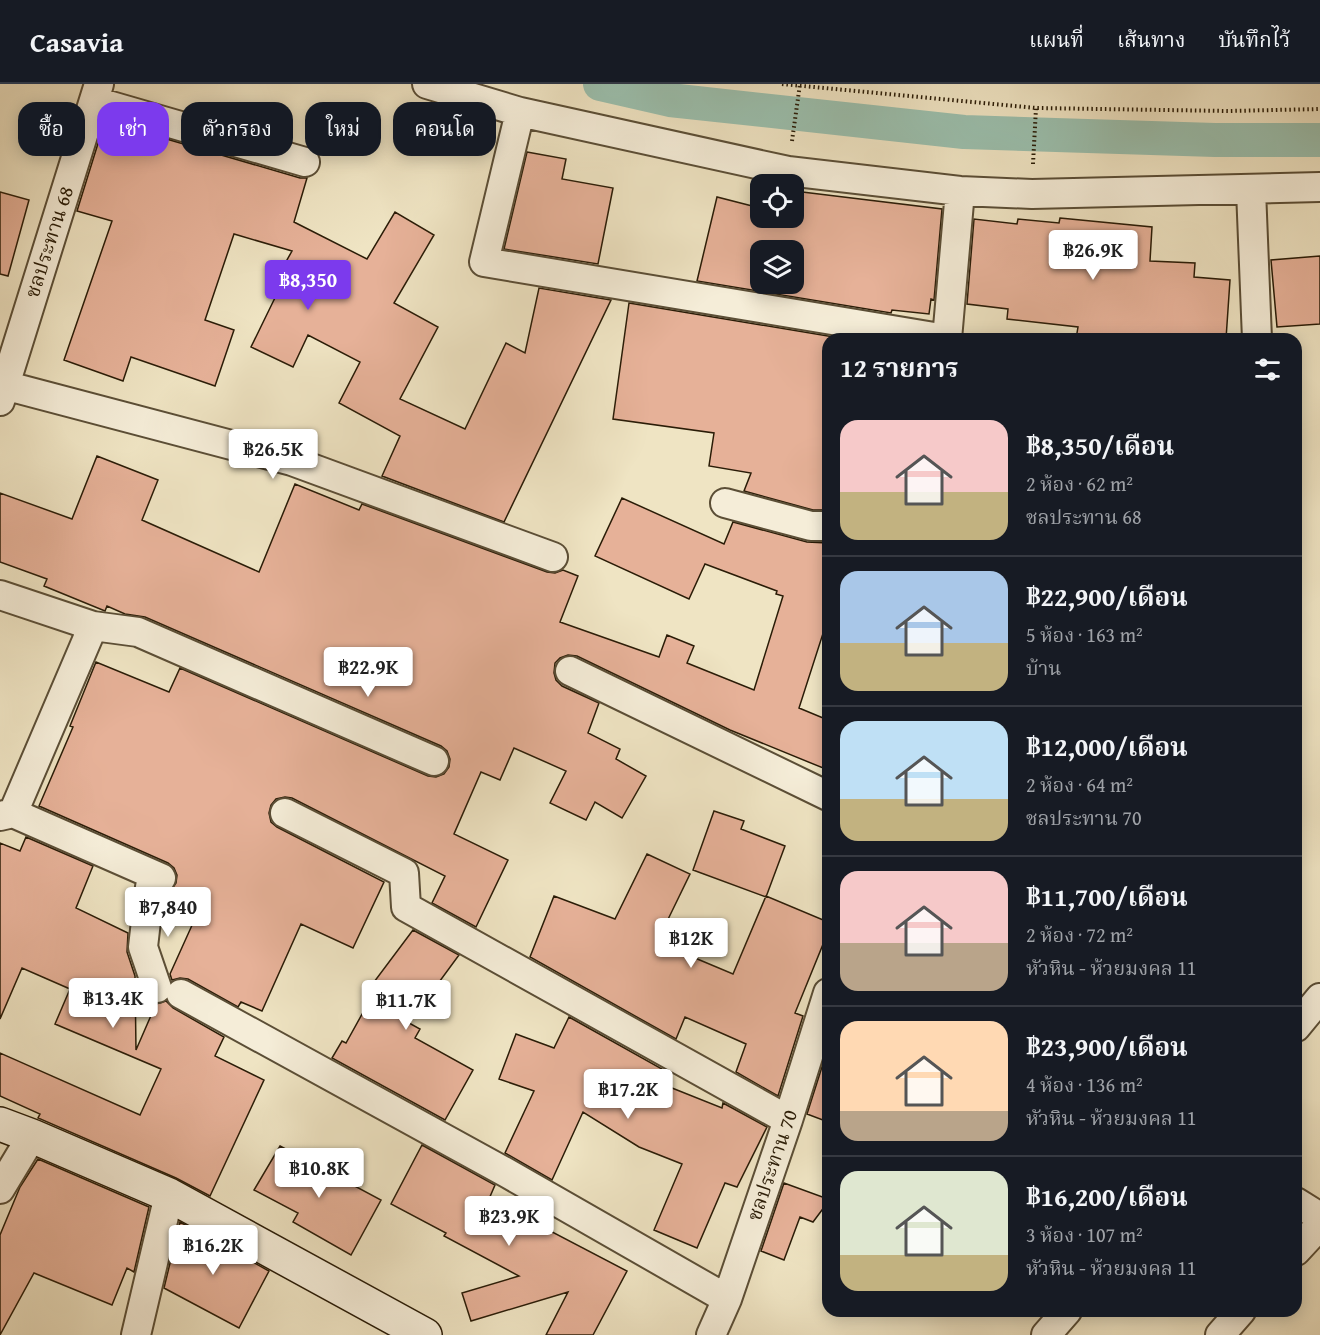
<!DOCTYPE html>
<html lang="th">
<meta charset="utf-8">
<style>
body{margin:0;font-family:"Gentium Book Plus","Noto Serif Thai",serif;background:#20242c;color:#f1f3f6;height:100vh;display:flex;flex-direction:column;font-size:22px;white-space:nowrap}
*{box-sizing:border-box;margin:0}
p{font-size:20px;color:#9ea1a6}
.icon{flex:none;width:33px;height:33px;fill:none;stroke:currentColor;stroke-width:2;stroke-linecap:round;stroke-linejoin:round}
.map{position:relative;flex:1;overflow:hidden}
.panel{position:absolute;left:822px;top:249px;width:480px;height:984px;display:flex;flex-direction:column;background:#171b24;border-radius:18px;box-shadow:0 3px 15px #0003}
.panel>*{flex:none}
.guide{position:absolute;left:18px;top:18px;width:570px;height:54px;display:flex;gap:12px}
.buttons{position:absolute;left:750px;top:90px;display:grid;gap:12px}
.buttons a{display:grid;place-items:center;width:54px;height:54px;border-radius:12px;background:#171b24;box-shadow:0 3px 15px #0003;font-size:30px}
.price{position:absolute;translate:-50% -51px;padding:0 14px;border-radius:6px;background:#fff;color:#222;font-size:20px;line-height:39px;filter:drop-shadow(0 2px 3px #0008)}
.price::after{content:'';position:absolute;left:50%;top:36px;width:18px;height:14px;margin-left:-9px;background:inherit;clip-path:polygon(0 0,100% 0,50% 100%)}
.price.active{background:#7c3aed;color:#fff}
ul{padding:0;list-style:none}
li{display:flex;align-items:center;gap:18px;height:150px;padding:0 18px}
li+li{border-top:2px solid #363941}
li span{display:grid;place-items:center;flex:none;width:168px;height:120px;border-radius:18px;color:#555}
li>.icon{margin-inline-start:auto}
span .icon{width:72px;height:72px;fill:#fffc;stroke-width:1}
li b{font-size:26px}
h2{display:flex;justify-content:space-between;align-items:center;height:72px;padding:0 18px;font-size:26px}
.pill{padding:0 21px;border-radius:18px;background:#171b24;box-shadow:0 3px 15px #0003;font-size:21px;line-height:54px}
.pill.active{background:#7c3aed;color:#fff}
header{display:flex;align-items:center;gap:36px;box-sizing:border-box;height:84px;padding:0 30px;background:#171b24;border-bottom:2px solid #363941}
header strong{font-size:28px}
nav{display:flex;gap:33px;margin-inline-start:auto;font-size:21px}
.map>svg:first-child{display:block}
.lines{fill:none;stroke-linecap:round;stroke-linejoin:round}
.canal{stroke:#9bbfad;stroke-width:34}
.building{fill:#e6b198;stroke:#2a1c07;stroke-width:1.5;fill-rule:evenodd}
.street-casing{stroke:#5b4e36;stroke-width:32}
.secondary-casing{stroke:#2a1c07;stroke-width:36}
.path{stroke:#2a1c07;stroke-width:4;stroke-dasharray:1.5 3;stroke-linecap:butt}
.street{stroke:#f5edd8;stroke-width:28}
.secondary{stroke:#f5edd8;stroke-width:33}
.labels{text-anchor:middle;stroke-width:4.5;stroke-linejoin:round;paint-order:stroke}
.street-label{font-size:20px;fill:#2a1c07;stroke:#f5edd8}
</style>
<header>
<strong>Casavia</strong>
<nav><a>แผนที่</a><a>เส้นทาง</a><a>บันทึกไว้</a></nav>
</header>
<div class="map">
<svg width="1320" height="1251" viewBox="0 0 1320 1251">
<rect width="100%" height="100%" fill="#efe4c3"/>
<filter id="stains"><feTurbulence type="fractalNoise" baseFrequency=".00333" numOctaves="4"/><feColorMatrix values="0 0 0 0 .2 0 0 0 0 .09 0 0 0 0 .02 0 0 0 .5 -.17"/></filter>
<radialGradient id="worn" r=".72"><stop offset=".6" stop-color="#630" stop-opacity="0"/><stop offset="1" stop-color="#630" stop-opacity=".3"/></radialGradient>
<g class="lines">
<!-- canal -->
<path class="canal" d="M 600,0 L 670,16 L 964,48 L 1215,56 L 1320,56"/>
</g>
<!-- building -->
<path class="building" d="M 105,37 L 300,94 L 307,94 L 294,138 L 367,175 L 395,128 L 434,151 L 394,219 L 438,243 L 400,315 L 465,345 L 506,259 L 525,269 L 539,204 L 611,216 L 504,438 L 382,392 L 400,352 L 339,319 L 360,278 L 308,251 L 293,283 L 251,263 L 289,185 L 283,183 L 292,167 L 234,150 L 205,236 L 234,246 L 215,302 L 131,273 L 123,297 L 64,276 L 112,137 L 77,127 Z
M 527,68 L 566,75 L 562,95 L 613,104 L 598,180 L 504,165 Z
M 794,107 L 942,125 L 934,216 L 931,215 L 929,230 L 892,226 L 891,229 L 697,197 L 717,113 L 760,124 L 760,121 L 760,134 L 794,134 ZM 760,166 L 794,166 L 794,200 L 760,200 Z
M 0,108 L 29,116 L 8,192 L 0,190 Z
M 1060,134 L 1152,143 L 1150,177 L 1195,179 L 1194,193 L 1230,196 L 1226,255 L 1076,255 L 1078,243 L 1007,235 L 1008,225 L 967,220 L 974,135 L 1017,140 L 1018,135 L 1059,139 Z
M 1320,172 L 1320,240 L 1277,243 L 1271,176 Z
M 629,219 L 846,255 L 828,255 L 828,426 L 813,426 L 744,407 L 751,389 L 709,382 L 714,349 L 613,335 Z
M 97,372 L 158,396 L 142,436 L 259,488 L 295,400 L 359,426 L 362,420 L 547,488 L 555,489 L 563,486 L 578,492 L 560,538 L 659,573 L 667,551 L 694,562 L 687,579 L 754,606 L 783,512 L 776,510 L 777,507 L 705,480 L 689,515 L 595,472 L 622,414 L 724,460 L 733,438 L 807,458 L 828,459 L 828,534 L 799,624 L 828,636 L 828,686 L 730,646 L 577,572 L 568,571 L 560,574 L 555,579 L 554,589 L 556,596 L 562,602 L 599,619 L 588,649 L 620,665 L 616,675 L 646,692 L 622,734 L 595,718 L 586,736 L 550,719 L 566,687 L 514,664 L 500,696 L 481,688 L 454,750 L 508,776 L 476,843 L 432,819 L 445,792 L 292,714 L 285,713 L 276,715 L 271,721 L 269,729 L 271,738 L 277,743 L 384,798 L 353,864 L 301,840 L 262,927 L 241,918 L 238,923 L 188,895 L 180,894 L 172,896 L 170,890 L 198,828 L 165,815 L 176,799 L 177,791 L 174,784 L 168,779 L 39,722 L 73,643 L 70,642 L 96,578 L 169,608 L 180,584 L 428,692 L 436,693 L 444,690 L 449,683 L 450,675 L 447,667 L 441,662 L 145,533 L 125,530 L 107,522 L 105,527 L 44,502 L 47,495 L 0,478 L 0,409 L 72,435 Z
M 714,727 L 744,737 L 741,745 L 785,762 L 766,813 L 693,786 Z
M 26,753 L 93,782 L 76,824 L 128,849 L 127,868 L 135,892 L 136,966 L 156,920 L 166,917 L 173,924 L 224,953 L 215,972 L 264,996 L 210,1112 L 176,1094 L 38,1034 L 40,1030 L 0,1012 L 0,969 L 140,1031 L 161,985 L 55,940 L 70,905 L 22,884 L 0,935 L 0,759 L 20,767 Z
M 647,770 L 690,790 L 657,858 L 733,890 L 766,812 L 828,838 L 828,848 L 795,929 L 803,932 L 778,1012 L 736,988 L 746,960 L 685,933 L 676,955 L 530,873 L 554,812 L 615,835 Z
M 413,846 L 459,871 L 409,939 L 420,945 L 415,954 L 473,986 L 445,1036 L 332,974 L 342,957 L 346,959 L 376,905 L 371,902 Z
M 569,933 L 662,985 L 657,998 L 722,1024 L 723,1019 L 767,1043 L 737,1103 L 725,1099 L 697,1164 L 654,1146 L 682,1080 L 639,1063 L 583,1028 L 552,1096 L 505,1069 L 534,1007 L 499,995 L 516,950 L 554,964 Z
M 828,964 L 828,1038 L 807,1030 Z
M 422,1061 L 495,1101 L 489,1115 L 627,1187 L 593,1251 L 546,1251 L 568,1208 L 471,1237 L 462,1209 L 519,1192 L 444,1152 L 446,1149 L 391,1120 Z
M 280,1062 L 381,1116 L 351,1171 L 293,1138 L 298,1129 L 254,1106 Z
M 38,1075 L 149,1123 L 134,1188 L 127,1184 L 112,1221 L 34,1189 L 0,1251 L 0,1151 L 20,1103 Z
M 784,1099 L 828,1115 L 828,1118 L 813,1138 L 800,1133 L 784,1176 L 761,1167 Z
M 180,1138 L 269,1187 L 239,1244 L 164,1204 Z"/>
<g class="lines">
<!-- street casing -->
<g class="street-casing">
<path id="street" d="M 427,0 L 520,28 L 788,87 L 960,107 L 1032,110 L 1320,103
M 94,17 L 305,78
M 520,28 L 484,178 L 946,255
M 1251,106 L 1257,255
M 947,255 L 960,107
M 0,300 L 292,377 L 553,473
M 0,317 L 99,0
M 725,419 L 811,442 L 828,442
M 0,511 L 93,542 L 138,548 L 434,677
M 570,587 L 828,712
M 13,729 L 161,794 L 150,803 L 143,863 L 157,904
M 285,729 L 404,789 L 406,823 L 788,1036
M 0,732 L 13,729 L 93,542
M 181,910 L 507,1089 L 727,1215
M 1296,943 L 1320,914
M 0,1105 L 32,1052
M 1296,1118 L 1320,1133
M 1296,1167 L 1320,1141
M 136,1251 L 169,1111
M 711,1251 L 727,1215 L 788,1036 L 828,909
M 1046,1251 L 1067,1227
M 1220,1251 L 1241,1227"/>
</g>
<!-- secondary casing -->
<g class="secondary-casing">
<path id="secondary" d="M 0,1040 L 32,1052 L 169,1111 L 425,1251"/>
</g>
<!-- path -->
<path class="path" d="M 782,0 L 1036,24 L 1229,27 L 1320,25
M 792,57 L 800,0
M 1033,80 L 1036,24"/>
<!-- street -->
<use href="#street" class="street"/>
<!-- secondary -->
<use href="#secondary" class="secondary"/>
</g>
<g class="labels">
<!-- street labels -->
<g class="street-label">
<text transform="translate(49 158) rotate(-72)" y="7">ชลประทาน 68</text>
<text transform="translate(772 1081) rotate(-71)" y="7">ชลประทาน 70</text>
</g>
</g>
<rect width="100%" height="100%" filter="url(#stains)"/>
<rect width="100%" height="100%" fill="url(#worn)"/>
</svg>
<div class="buttons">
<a><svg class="icon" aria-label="locate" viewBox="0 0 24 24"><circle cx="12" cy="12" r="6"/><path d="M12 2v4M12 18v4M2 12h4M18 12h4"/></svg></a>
<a><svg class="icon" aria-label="layers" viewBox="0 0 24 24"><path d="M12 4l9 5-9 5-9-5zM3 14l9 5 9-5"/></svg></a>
</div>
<b class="price" style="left:1093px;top:197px">฿26.9K</b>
<b class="price active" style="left:308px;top:227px">฿8,350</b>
<b class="price" style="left:273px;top:396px">฿26.5K</b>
<b class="price" style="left:368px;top:614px">฿22.9K</b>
<b class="price" style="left:168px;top:854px">฿7,840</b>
<b class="price" style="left:691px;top:885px">฿12K</b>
<b class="price" style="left:113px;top:945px">฿13.4K</b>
<b class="price" style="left:406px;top:947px">฿11.7K</b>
<b class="price" style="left:628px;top:1036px">฿17.2K</b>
<b class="price" style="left:319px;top:1115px">฿10.8K</b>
<b class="price" style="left:509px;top:1163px">฿23.9K</b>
<b class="price" style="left:213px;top:1192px">฿16.2K</b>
<div class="guide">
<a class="pill">ซื้อ</a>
<a class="pill active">เช่า</a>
<a class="pill">ตัวกรอง</a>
<a class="pill">ใหม่</a>
<a class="pill">คอนโด</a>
</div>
<section class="panel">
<h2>12 รายการ<svg class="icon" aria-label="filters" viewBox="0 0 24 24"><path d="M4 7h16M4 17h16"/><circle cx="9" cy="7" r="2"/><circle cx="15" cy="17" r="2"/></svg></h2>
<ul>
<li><span style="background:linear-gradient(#f6c9c9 60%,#c2b280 0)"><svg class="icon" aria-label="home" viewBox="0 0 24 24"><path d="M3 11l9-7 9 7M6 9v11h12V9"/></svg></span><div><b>฿8,350/เดือน</b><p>2 ห้อง · 62 m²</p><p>ชลประทาน 68</p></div></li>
<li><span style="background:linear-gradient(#a9c7e8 60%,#c2b280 0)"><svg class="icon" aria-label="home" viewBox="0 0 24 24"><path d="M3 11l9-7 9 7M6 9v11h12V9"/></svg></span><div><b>฿22,900/เดือน</b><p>5 ห้อง · 163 m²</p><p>บ้าน</p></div></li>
<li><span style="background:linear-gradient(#bfe0f5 65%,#c2b280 0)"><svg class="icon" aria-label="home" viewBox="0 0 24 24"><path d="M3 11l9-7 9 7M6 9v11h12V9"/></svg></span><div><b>฿12,000/เดือน</b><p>2 ห้อง · 64 m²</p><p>ชลประทาน 70</p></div></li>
<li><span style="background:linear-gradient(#f6c9c9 60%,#b9a48a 0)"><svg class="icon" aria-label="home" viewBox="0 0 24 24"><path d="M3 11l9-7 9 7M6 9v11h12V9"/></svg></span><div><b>฿11,700/เดือน</b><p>2 ห้อง · 72 m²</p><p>หัวหิน - ห้วยมงคล 11</p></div></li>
<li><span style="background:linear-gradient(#ffd9b3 75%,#b9a48a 0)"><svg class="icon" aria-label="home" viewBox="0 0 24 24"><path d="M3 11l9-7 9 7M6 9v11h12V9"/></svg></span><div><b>฿23,900/เดือน</b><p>4 ห้อง · 136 m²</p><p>หัวหิน - ห้วยมงคล 11</p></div></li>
<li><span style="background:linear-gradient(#dfe7d0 70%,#c2b280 0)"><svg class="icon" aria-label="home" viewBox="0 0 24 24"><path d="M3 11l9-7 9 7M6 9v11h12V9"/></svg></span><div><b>฿16,200/เดือน</b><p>3 ห้อง · 107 m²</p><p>หัวหิน - ห้วยมงคล 11</p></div></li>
</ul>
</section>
</div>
